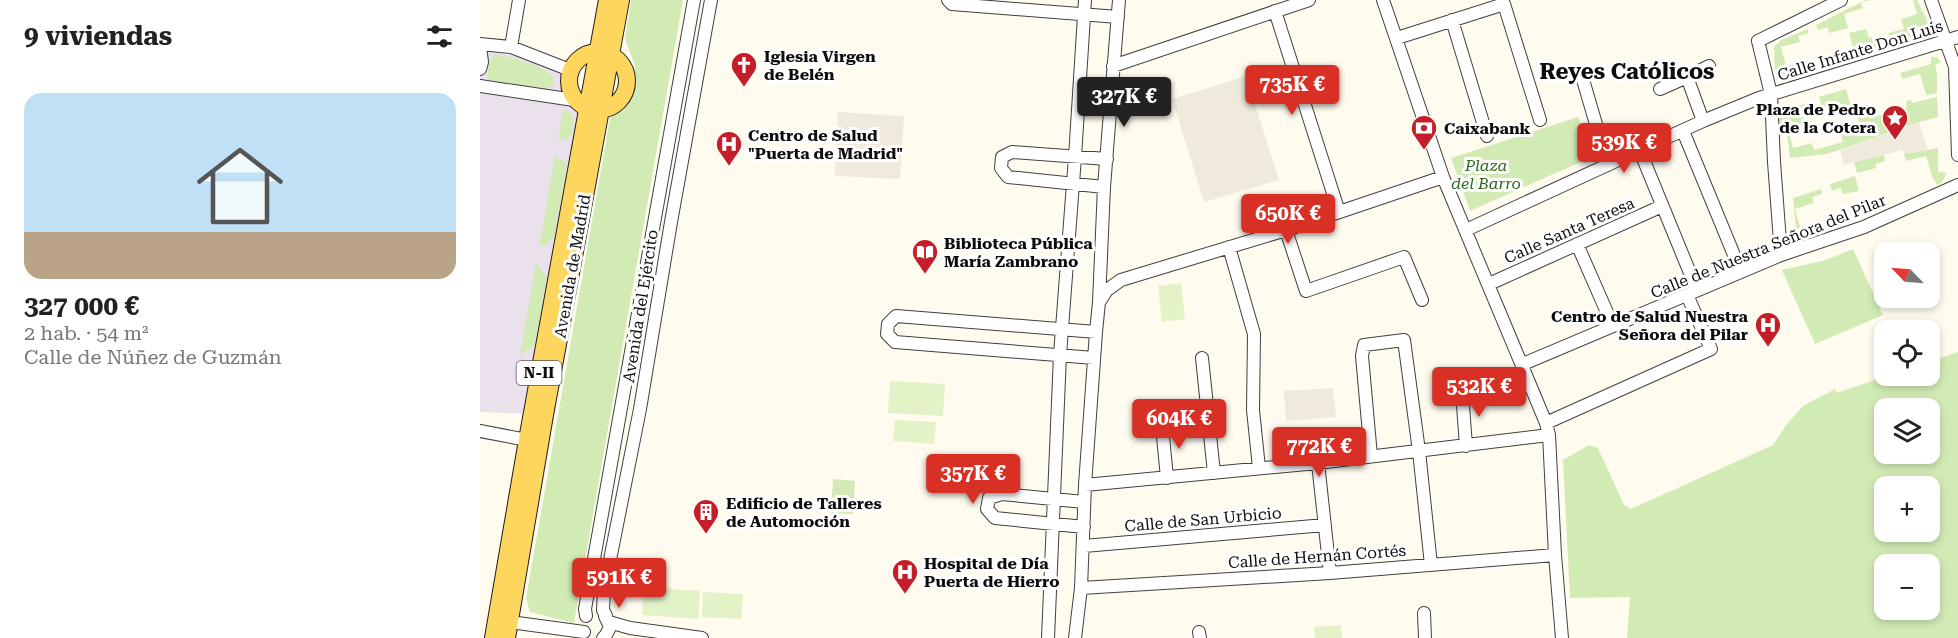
<!DOCTYPE html>
<html lang="es">
<meta charset="utf-8">
<style>
body{margin:0;font-family:"Roboto Serif",serif;background:#f6f6f6;color:#222;height:100vh;display:flex;flex-direction:column;font-size:22px;white-space:nowrap}
*{box-sizing:border-box;margin:0}
p{font-size:20px;color:#767676}
.icon{flex:none;width:33px;height:33px;fill:none;stroke:currentColor;stroke-width:2;stroke-linecap:round;stroke-linejoin:round}
.map{position:relative;flex:1;overflow:hidden}
.side{display:flex;flex-direction:column;background:#fff;width:480px}
.side>*{flex:none}
.needle{width:39px;rotate:295deg}
.tools{position:absolute;left:1394px;top:242px;display:grid;gap:12px}
.tools a{display:grid;place-items:center;width:66px;height:66px;border-radius:12px;background:#fff;box-shadow:0 3px 9px #0003;font-size:30px}
.price{position:absolute;translate:-50% -51px;padding:0 14px;border-radius:6px;background:#d93025;color:#fff;font-size:20px;line-height:39px;filter:drop-shadow(0 2px 3px #0008)}
.price::after{content:'';position:absolute;left:50%;top:36px;width:18px;height:14px;margin-left:-9px;background:inherit;clip-path:polygon(0 0,100% 0,50% 100%)}
.price.active{background:#222;color:#fff}
ul{padding:0;list-style:none}
li{display:grid;align-content:center;gap:12px;height:318px;padding:0 24px}
li+li{border-top:2px solid #e0e0e0}
li span{display:grid;place-items:center;height:186px;border-radius:18px;color:#555}
li>.icon{margin-inline-start:auto}
span .icon{width:108px;height:108px;fill:#fffc;stroke-width:1}
li b{font-size:26px}
h2{display:flex;justify-content:space-between;align-items:center;height:72px;padding:0 24px;font-size:26px}
main{display:flex;flex:1;min-height:0}
.map>svg:first-child{display:block}
.industrial{fill:#ebe1ed}
.green{fill:#d2ebb5;fill-rule:evenodd}
.pitch{fill:#e4f2c8}
.plaza{fill:#efeadc}
.lines{fill:none;stroke-linecap:round;stroke-linejoin:round}
.minor-casing{stroke:#404040;stroke-width:14}
.major-casing{stroke:#1e1e1e;stroke-width:18}
.minor{stroke:#fff;stroke-width:12}
.major{stroke:#fed65e;stroke-width:16}
.labels{text-anchor:middle;stroke-width:6;stroke-linejoin:round;paint-order:stroke}
.shield{fill:#fff;stroke:#565656;stroke-width:1.5}
.shield-label{font-size:15px;font-weight:bold;fill:#0d0d0d}
.street-label{font-size:16px;fill:#0d0d0d;stroke:#fff}
.poi-label{font-size:16px;font-weight:bold;fill:#0d0d0d;stroke:#fff;text-anchor:start}
.park-label{font-size:16px;font-style:italic;fill:#2b681b;stroke:#fff}
.district-label{font-size:22px;font-weight:bold;fill:#0d0d0d;stroke:#fff}
</style>
<main>
<section class="side">
<h2>9 viviendas<svg class="icon" aria-label="filters" viewBox="0 0 24 24"><path d="M4 7h16M4 17h16"/><circle cx="9" cy="7" r="2"/><circle cx="15" cy="17" r="2"/></svg></h2>
<ul>
<li><span style="background:linear-gradient(#bfe0f5 75%,#b9a48a 0)"><svg class="icon" aria-label="home" viewBox="0 0 24 24"><path d="M3 11l9-7 9 7M6 9v11h12V9"/></svg></span><div><b>327 000 €</b><p>2 hab. · 54 m²</p><p>Calle de Núñez de Guzmán</p></div></li>
</ul>
</section>
<div class="map">
<svg width="1478" height="638" viewBox="0 0 1478 638">
<rect width="100%" height="100%" fill="#fffbee"/>
<!-- industrial -->
<path class="industrial" d="M 0,49 L 76,64 L 90,70 L 88,82 L 90,91 L 94,100 L 107,109 L 52,414 L 0,412 Z"/>
<!-- green -->
<path class="green" d="M 151,0 L 203,0 L 94,623 L 50,612 L 46,598 L 130,118 L 145,107 L 154,89 L 155,66 L 145,39 Z
M 1385,0 L 1391,0 L 1381,2 L 1383,8 L 1364,14 L 1368,28 L 1349,33 L 1348,27 L 1338,30 L 1336,25 Z
M 1433,0 L 1437,0 L 1452,30 L 1451,38 L 1446,41 L 1443,34 L 1411,43 L 1408,33 L 1424,29 L 1421,19 L 1437,14 Z
M 1328,29 L 1329,33 L 1318,36 L 1320,42 L 1301,47 L 1306,66 L 1323,62 L 1325,71 L 1305,76 L 1305,83 C 1292,78 1295,60 1294,47 L 1301,40 Z
M 1386,29 L 1389,38 L 1404,34 L 1407,45 L 1360,58 L 1358,52 L 1373,47 L 1369,33 Z
M 14,54 C 30,57 62,65 74,77 L 74,84 L 66,89 L 16,82 L 8,79 C 6,73 10,59 14,54 Z
M 1451,57 L 1457,57 L 1461,62 L 1455,65 L 1457,74 L 1457,93 L 1446,95 L 1440,74 L 1422,79 L 1420,73 L 1451,64 Z
M 1366,89 L 1372,111 L 1359,113 L 1356,106 L 1343,110 L 1339,97 Z
M 1457,97 L 1458,117 L 1439,122 L 1347,154 L 1310,158 L 1306,126 L 1299,125 L 1298,112 L 1300,108 L 1310,104 L 1311,108 L 1327,103 L 1330,115 L 1323,117 L 1325,124 L 1308,129 L 1313,148 L 1332,143 L 1334,150 L 1363,142 L 1361,135 L 1380,129 L 1377,115 L 1395,110 L 1397,116 L 1427,108 L 1426,101 L 1431,100 L 1432,103 Z
M 83,109 L 88,111 L 93,116 L 92,135 L 83,140 L 78,140 Z
M 1098,117 L 1112,157 L 990,211 L 971,158 Z
M 1458,148 L 1458,172 L 1467,173 L 1462,182 L 1457,185 L 1452,176 L 1446,156 L 1426,161 L 1424,154 Z
M 1404,155 L 1405,161 L 1395,164 L 1396,168 L 1377,173 L 1374,162 Z
M 75,156 L 83,160 L 87,166 L 74,237 L 67,244 L 59,247 Z
M 1375,176 L 1379,191 L 1363,194 L 1361,188 L 1352,191 L 1350,184 Z
M 1341,189 L 1342,194 L 1332,197 L 1334,203 L 1315,209 L 1320,227 L 1335,224 L 1337,234 L 1352,230 L 1352,232 L 1323,241 L 1315,240 L 1311,230 L 1316,228 L 1313,198 Z
M 1373,249 L 1403,315 L 1335,344 L 1302,270 L 1346,260 Z
M 56,263 L 67,277 L 55,345 L 40,355 Z
M 1478,352 L 1478,638 L 1147,638 L 1150,597 L 1090,598 L 1083,460 L 1109,445 L 1118,448 L 1144,505 L 1151,509 L 1293,445 L 1307,424 L 1323,406 L 1355,389 L 1356,393 L 1410,375 L 1449,375 L 1449,362 ZM 1404,408 L 1449,408 L 1449,453 L 1404,453 ZM 1404,486 L 1449,486 L 1449,531 L 1404,531 ZM 1404,564 L 1449,564 L 1449,609 L 1404,609 Z
M 353,479 L 375,481 L 373,514 L 351,513 Z"/>
<!-- pitch -->
<path class="pitch" d="M 701,283 L 705,319 L 682,322 L 678,286 Z
M 410,381 L 465,384 L 463,416 L 408,413 Z
M 415,420 L 456,422 L 454,444 L 413,441 Z
M 164,587 L 220,591 L 218,619 L 162,615 Z
M 223,592 L 263,594 L 261,619 L 222,617 Z
M 861,625 L 862,638 L 835,638 L 834,627 Z"/>
<!-- plaza -->
<path class="plaza" d="M 766,76 L 799,180 L 724,202 L 692,99 Z
M 358,112 L 424,116 L 420,179 L 355,176 Z
M 1439,122 L 1448,150 L 1424,154 L 1422,150 L 1364,165 L 1360,150 Z
M 853,388 L 856,417 L 806,421 L 804,391 Z"/>
<g class="lines">
<!-- minor casing -->
<g class="minor-casing">
<path id="minor" d="M 468,0 L 472,4 L 638,17
M 903,0 L 963,177 L 1066,423 L 1069,435 L 1075,555 L 1082,638
M 1451,0 L 1475,67 L 1478,155
M 795,11 L 859,212
M 972,20 L 1007,136
M 917,38 L 1024,4 L 1060,120
M 0,44 L 31,47 L 90,70
M 0,47 L 2,62 L 0,69
M 31,47 L 39,0
M 633,66 L 829,0
M 1101,73 L 1128,165
M 0,86 L 94,100
M 1180,89 L 1207,77
M 1223,121 L 1207,77 L 1229,66
M 1203,131 L 1261,272
M 1160,151 L 1217,290
M 624,187 L 528,177 L 521,168 L 522,157 L 532,152 L 627,159
M 806,230 L 826,291 L 924,257 L 942,300
M 986,230 L 1223,121 L 1279,98 L 1478,37
M 1097,244 L 1133,326
M 749,247 L 774,334 L 773,410 L 779,468
M 1301,255 L 1294,162 L 1291,94 L 1278,41 L 1361,0
M 1009,284 L 1182,206
M 620,301 L 627,290 L 641,280 L 806,230 L 963,177
M 614,358 L 415,342 L 407,334 L 408,324 L 416,316 L 616,332
M 722,358 L 734,473
M 1043,364 L 1301,255 L 1384,227 L 1478,185
M 982,392 L 986,446
M 1066,423 L 1231,349 L 1207,295
M 682,426 L 687,478
M 0,431 L 47,440
M 891,456 L 882,356 L 884,345 L 924,340 L 939,451 L 951,565
M 838,463 L 850,573
M 605,485 L 838,463 L 1069,435
M 604,527 L 515,518 L 507,509 L 509,498 L 522,494 L 604,502
M 604,546 L 845,525
M 601,588 L 850,573 L 1075,555
M 944,613 L 945,638
M 106,616 L 105,609 L 214,0
M 126,616 L 123,610 L 124,590 L 160,409 L 191,222 L 231,0
M 129,622 L 150,628 L 222,638
M 25,629 L 30,622 L 104,632
M 719,632 L 720,638
M 123,638 L 126,635 L 130,627 L 125,616
M 568,638 L 580,355 L 595,157 L 605,0
M 595,638 L 601,588 L 605,485 L 616,332 L 619,302 L 624,187 L 639,0"/>
</g>
<!-- major casing -->
<g class="major-casing">
<path id="major" d="M89 81a29 29 0 1 1 58 0a29 29 0 1 1-58 0Z
M 13,638 L 47,440 L 127,0
M 27,638 L 65,415 L 141,0"/>
</g>
<!-- minor -->
<use href="#minor" class="minor"/>
<!-- major -->
<use href="#major" class="major"/>
</g>
<!-- icons -->
<defs>
<g id="church-pin" transform="scale(1.35)"><path d="M0 17L-7.5 6A9.5 9.5 0 1 1 7.5 6Z" fill="#c41f28" stroke="#fff"/><path d="M-1.2-6h2.4v3.5h3.3v2.4h-3.3V6h-2.4V-.1h-3.3v-2.4h3.3Z" fill="#fff"/></g>
<g id="sight-pin" transform="scale(1.35)"><path d="M0 17L-7.5 6A9.5 9.5 0 1 1 7.5 6Z" fill="#c41f28" stroke="#fff"/><path d="M0-6L1.8-2.2L6-1.7L2.9 1.2L3.7 5.4L0 3.3L-3.7 5.4L-2.9 1.2L-6-1.7L-1.8-2.2Z" fill="#fff"/></g>
<g id="bank-pin" transform="scale(1.35)"><path d="M0 17L-7.5 6A9.5 9.5 0 1 1 7.5 6Z" fill="#c41f28" stroke="#fff"/><path d="M-6-4H6V4H-6ZM0-2.3a2.3 2.3 0 1 0 0 4.6a2.3 2.3 0 1 0 0-4.6Z" fill="#fff"/></g>
<g id="hospital-pin" transform="scale(1.35)"><path d="M0 17L-7.5 6A9.5 9.5 0 1 1 7.5 6Z" fill="#c41f28" stroke="#fff"/><path d="M-5-5h3v3.5h4V-5h3V5h-3V1.5h-4V5h-3Z" fill="#fff"/></g>
<g id="library-pin" transform="scale(1.35)"><path d="M0 17L-7.5 6A9.5 9.5 0 1 1 7.5 6Z" fill="#c41f28" stroke="#fff"/><path d="M-6-4Q-3-5.5-.7-3.5V5Q-3 3-6 4ZM6-4Q3-5.5 .7-3.5V5Q3 3 6 4Z" fill="#fff"/></g>
<g id="building-pin" transform="scale(1.35)"><path d="M0 17L-7.5 6A9.5 9.5 0 1 1 7.5 6Z" fill="#c41f28" stroke="#fff"/><path d="M-4-6H4V6H1V3H-1V6H-4ZM-2.5-4.3h1.7v1.8h-1.7ZM.8-4.3h1.7v1.8H.8ZM-2.5-1h1.7V.8h-1.7ZM.8-1h1.7V.8H.8Z" fill="#fff"/></g>
</defs>
<g fill-rule="evenodd">
<use href="#church-pin" x="264" y="65"/>
<use href="#sight-pin" x="1415" y="118"/>
<use href="#bank-pin" x="944" y="128"/>
<use href="#hospital-pin" x="249" y="144"/>
<use href="#library-pin" x="445" y="252"/>
<use href="#hospital-pin" x="1288" y="325"/>
<use href="#building-pin" x="226" y="512"/>
<use href="#hospital-pin" x="425" y="572"/>
</g>
<g class="labels">
<!-- shield labels -->
<rect class="shield" x="36.5" y="361" width="45" height="24" rx="4.5"/>
<g class="shield-label">
<text x="59" y="378">N-II</text>
</g>
<!-- street labels -->
<g class="street-label">
<text transform="translate(1380 50) rotate(-17)" y="6">Calle Infante Don Luis</text>
<text transform="translate(1089 230) rotate(-24)" y="6">Calle Santa Teresa</text>
<text transform="translate(1288 246) rotate(-22)" y="6">Calle de Nuestra Señora del Pilar</text>
<text transform="translate(92 266) rotate(-80)" y="6">Avenida de Madrid</text>
<text transform="translate(160 306) rotate(-81)" y="6">Avenida del Ejército</text>
<text transform="translate(723 519) rotate(-5)" y="6">Calle de San Urbicio</text>
<text transform="translate(837 556) rotate(-4)" y="6">Calle de Hernán Cortés</text>
</g>
<!-- poi labels -->
<g class="poi-label">
<text x="284" y="62">Iglesia Virgen<tspan x="284" dy="18">de Belén</tspan></text>
<text x="1396" y="115" text-anchor="end">Plaza de Pedro<tspan x="1396" dy="18">de la Cotera</tspan></text>
<text x="964" y="134">Caixabank</text>
<text x="268" y="141">Centro de Salud<tspan x="268" dy="18">"Puerta de Madrid"</tspan></text>
<text x="464" y="249">Biblioteca Pública<tspan x="464" dy="18">María Zambrano</tspan></text>
<text x="1268" y="322" text-anchor="end">Centro de Salud Nuestra<tspan x="1268" dy="18">Señora del Pilar</tspan></text>
<text x="246" y="509">Edificio de Talleres<tspan x="246" dy="18">de Automoción</tspan></text>
<text x="444" y="569">Hospital de Día<tspan x="444" dy="18">Puerta de Hierro</tspan></text>
</g>
<!-- park labels -->
<g class="park-label">
<text x="1006" y="171">Plaza<tspan x="1006" dy="18">del Barro</tspan></text>
</g>
<!-- district labels -->
<g class="district-label">
<text x="1147" y="79">Reyes Católicos</text>
</g>
</g>
</svg>
<div class="tools">
<a><svg class="needle" viewBox="-14 -14 28 28"><path d="M0-13l5 13h-10z" fill="#e53935"/><path d="M0 13l5-13h-10z" fill="#767676"/></svg></a>
<a><svg class="icon" aria-label="locate" viewBox="0 0 24 24"><circle cx="12" cy="12" r="6"/><path d="M12 2v4M12 18v4M2 12h4M18 12h4"/></svg></a>
<a><svg class="icon" aria-label="layers" viewBox="0 0 24 24"><path d="M12 4l9 5-9 5-9-5zM3 14l9 5 9-5"/></svg></a>
<a>+</a>
<a>−</a>
</div>
<b class="price" style="left:812px;top:116px">735K €</b>
<b class="price active" style="left:644px;top:128px">327K €</b>
<b class="price" style="left:1144px;top:174px">539K €</b>
<b class="price" style="left:808px;top:245px">650K €</b>
<b class="price" style="left:999px;top:418px">532K €</b>
<b class="price" style="left:699px;top:450px">604K €</b>
<b class="price" style="left:839px;top:478px">772K €</b>
<b class="price" style="left:493px;top:505px">357K €</b>
<b class="price" style="left:139px;top:609px">591K €</b>
</div>
</main>
